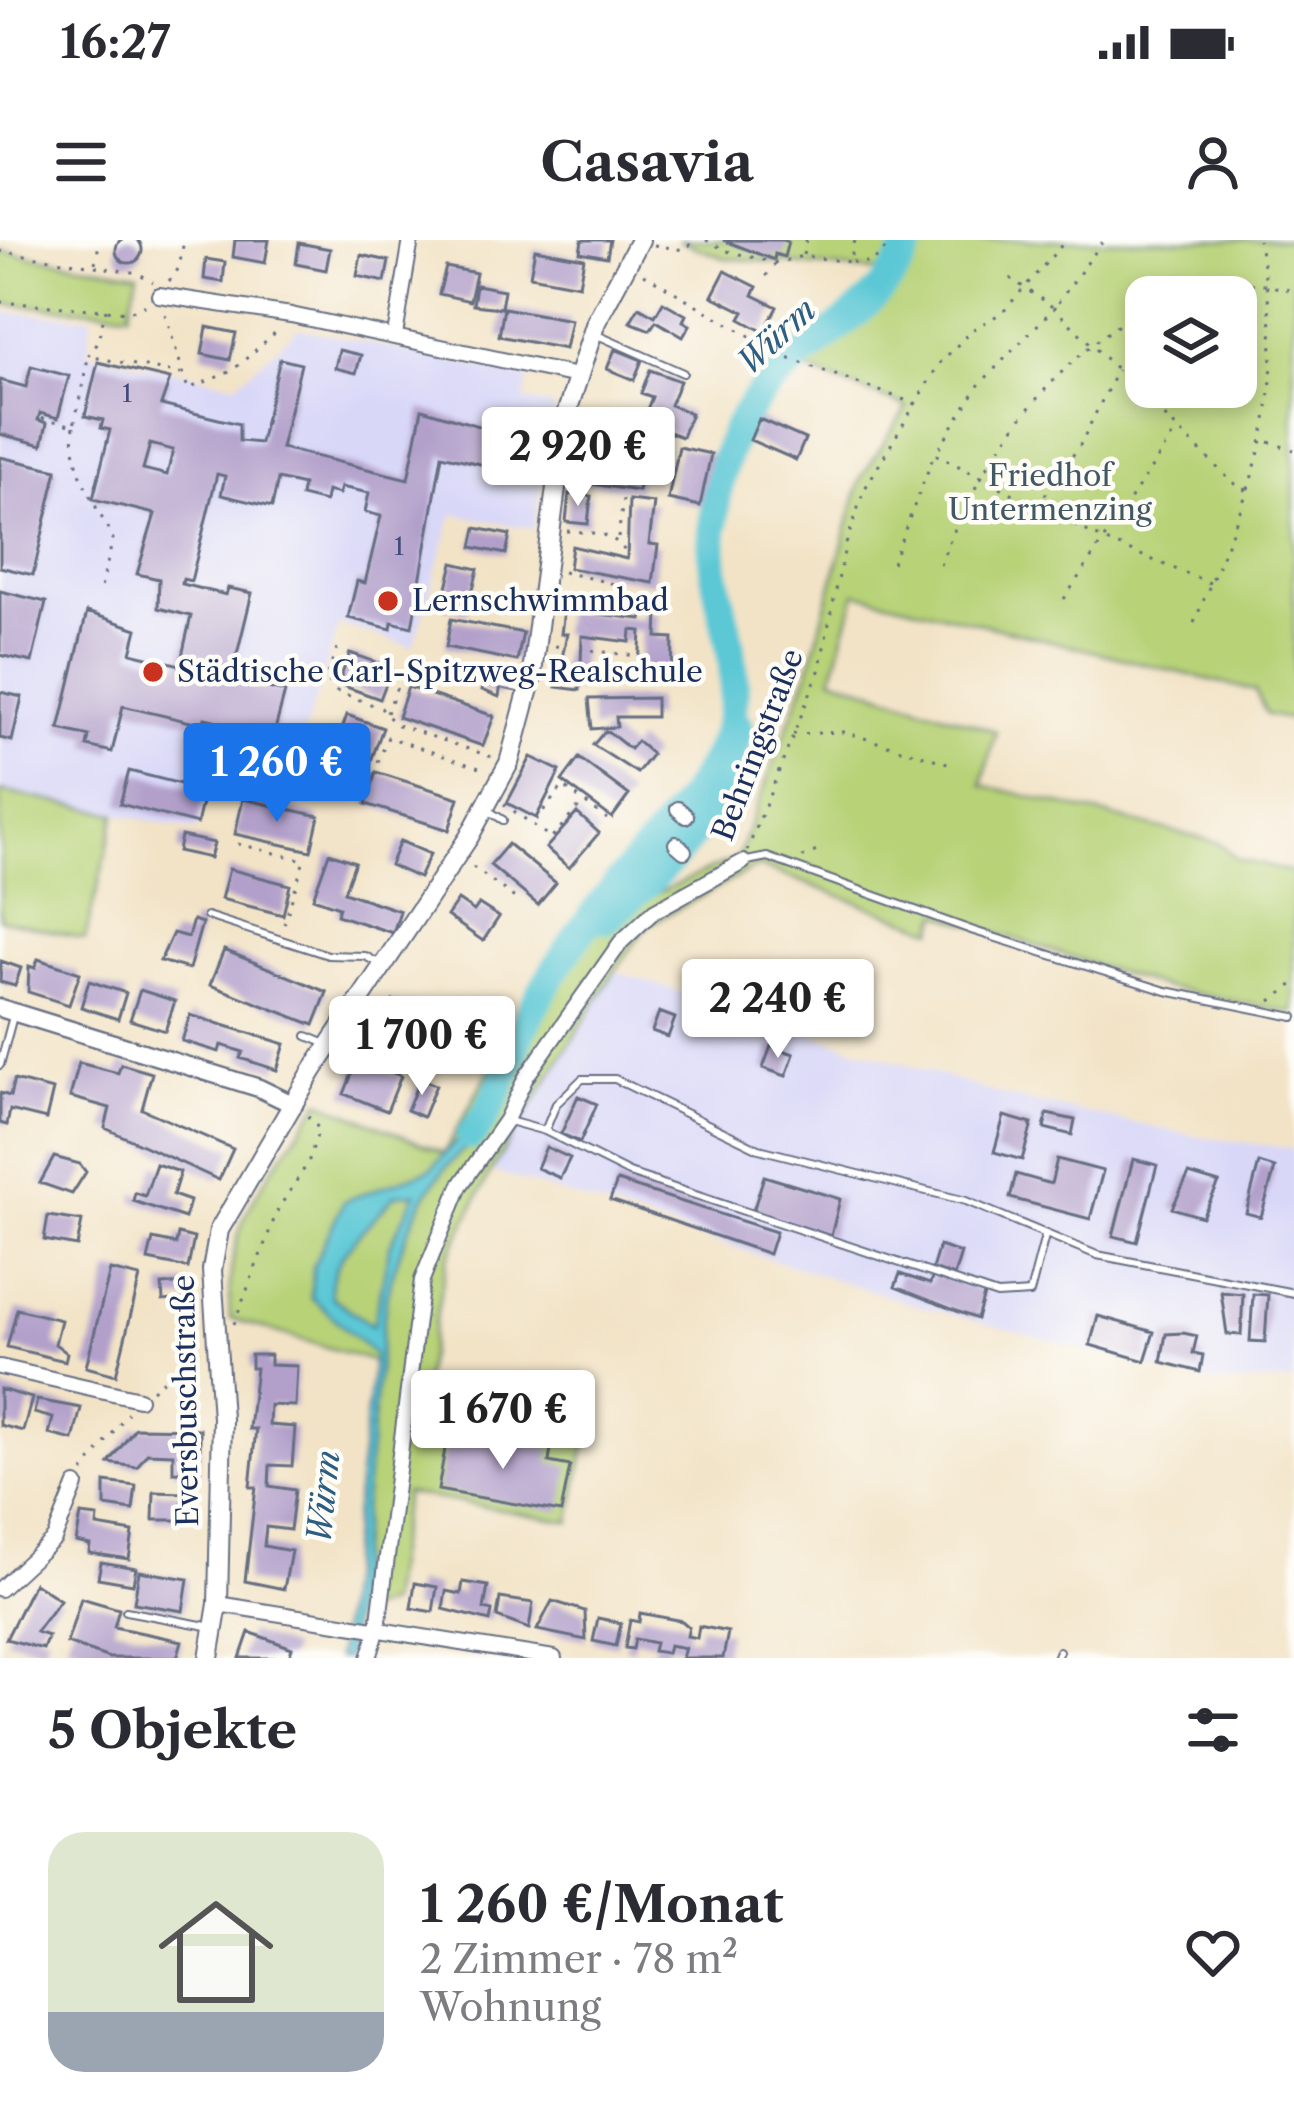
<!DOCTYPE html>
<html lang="de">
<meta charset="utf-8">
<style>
body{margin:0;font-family:"Libre Caslon Text",serif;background:#f2f2f3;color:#2b2b33;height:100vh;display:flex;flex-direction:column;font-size:45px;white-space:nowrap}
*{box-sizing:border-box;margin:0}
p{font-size:39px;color:#7c7c81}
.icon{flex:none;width:66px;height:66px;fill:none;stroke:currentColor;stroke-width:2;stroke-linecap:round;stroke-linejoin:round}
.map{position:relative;height:1418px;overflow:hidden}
.panel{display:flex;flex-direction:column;background:#fff;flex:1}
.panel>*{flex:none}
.controls{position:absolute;left:1125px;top:36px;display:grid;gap:24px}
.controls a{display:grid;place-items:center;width:132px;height:132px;border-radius:24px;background:#fff;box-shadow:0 6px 18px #0003;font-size:60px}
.price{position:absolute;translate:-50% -102px;padding:0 27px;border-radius:12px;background:#fff;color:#222;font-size:39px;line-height:78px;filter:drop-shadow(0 3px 6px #0008)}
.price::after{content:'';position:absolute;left:50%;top:72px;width:36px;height:27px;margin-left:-18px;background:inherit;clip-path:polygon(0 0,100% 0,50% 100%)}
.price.current{background:#1a73e8;color:#fff}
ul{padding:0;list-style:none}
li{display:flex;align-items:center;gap:36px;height:300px;padding:0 48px}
li span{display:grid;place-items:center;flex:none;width:336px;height:240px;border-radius:36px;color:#555}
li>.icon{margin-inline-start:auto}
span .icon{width:144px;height:144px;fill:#fffc;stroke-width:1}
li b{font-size:51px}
h2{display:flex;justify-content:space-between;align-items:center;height:144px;padding:0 48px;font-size:51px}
.status{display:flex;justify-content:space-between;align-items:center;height:84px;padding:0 60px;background:#fff;direction:ltr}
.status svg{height:33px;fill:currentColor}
header{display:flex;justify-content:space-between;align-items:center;height:156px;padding:0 48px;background:#fff;font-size:54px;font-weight:700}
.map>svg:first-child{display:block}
.built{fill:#d8d7f8}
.green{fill:#b7d277;stroke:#69806a;stroke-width:3;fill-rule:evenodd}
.water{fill:#5cc8d5;stroke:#3c7c9a;stroke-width:3;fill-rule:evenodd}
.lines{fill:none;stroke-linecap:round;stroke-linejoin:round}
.river{stroke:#5cc8d5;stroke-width:30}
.building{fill:#b2a0cb;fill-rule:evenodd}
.service-casing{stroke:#666e82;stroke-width:10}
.minor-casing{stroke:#666e82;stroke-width:18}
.tertiary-casing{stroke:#666e82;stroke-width:21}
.secondary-casing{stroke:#666e82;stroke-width:22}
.path{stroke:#666e82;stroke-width:3;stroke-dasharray:3 9;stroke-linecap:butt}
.service{stroke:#fff;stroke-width:6}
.minor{stroke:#fff;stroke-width:14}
.tertiary{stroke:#fff;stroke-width:16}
.secondary{stroke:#fff;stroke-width:18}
.poi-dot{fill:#c8321e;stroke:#fdfcf7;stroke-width:4.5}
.labels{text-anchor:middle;stroke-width:9;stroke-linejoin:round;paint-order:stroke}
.number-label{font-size:24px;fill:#414b79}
.park-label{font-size:30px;fill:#425864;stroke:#fdfcf7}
.poi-label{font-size:30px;fill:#1b2f5e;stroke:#fdfcf7;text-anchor:start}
.street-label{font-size:30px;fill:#1b2f5e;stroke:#fdfcf7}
.water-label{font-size:33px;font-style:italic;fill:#2e5d82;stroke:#fdfcf7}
</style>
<div class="status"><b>16:27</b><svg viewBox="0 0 49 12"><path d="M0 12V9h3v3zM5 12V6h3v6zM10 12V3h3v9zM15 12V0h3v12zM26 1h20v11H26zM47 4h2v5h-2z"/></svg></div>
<header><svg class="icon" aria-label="menu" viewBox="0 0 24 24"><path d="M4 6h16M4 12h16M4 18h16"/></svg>Casavia<svg class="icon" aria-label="person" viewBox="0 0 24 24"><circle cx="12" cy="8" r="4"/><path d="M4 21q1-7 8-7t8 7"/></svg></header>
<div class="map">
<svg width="1294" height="1418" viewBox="0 0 1294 1418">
<rect width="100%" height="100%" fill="#fdfcf7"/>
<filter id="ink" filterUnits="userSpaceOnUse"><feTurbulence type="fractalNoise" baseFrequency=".00833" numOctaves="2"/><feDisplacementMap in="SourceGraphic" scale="24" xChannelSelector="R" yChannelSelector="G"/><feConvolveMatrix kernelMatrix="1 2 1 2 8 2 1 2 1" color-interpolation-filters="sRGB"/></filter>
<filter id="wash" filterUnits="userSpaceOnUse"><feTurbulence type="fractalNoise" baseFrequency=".004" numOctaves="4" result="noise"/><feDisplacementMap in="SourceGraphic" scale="48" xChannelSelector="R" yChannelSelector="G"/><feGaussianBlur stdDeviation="2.7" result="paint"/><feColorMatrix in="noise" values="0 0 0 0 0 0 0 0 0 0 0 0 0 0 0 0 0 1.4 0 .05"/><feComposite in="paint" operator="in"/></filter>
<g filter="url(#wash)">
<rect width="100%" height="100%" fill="#f2e3c6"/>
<!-- built -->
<path class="built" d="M 0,72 L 91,77 L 88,113 L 236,144 L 299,88 L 528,138 L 524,160 L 554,167 L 533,289 L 453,274 L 413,407 L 339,384 L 289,540 L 217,525 L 197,590 L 0,551 Z
M 615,731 L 1004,856 L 1194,896 L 1294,909 L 1294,1141 L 1215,1144 L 926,1068 L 491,931 Z"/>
<!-- green -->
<path class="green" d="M 677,0 L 1294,0 L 1294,480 L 1267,475 L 1255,451 L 856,353 L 832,437 L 996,491 L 982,545 L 1220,603 L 1236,619 L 1294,633 L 1294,773 L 1163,747 L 939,674 L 934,690 L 758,626 L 648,685 L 615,731 L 491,931 L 447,1019 L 421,1155 L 588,1191 L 570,1282 L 405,1253 L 388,1364 L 358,1374 L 357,1323 L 379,1123 L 230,1078 C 224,976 266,942 320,861 L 444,913 L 526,763 L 608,652 L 633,664 L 738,617 L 808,433 L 860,240 L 907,167 L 789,123 L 893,33 L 724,18 ZM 1146,57 L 1236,57 L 1236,147 L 1146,147 Z
M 0,11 L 138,33 L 129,72 L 0,64 Z
M 0,551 L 116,574 L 85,699 L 0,679 Z"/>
<!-- water -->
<path class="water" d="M 490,864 C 492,888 461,910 444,930 C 414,965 398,1014 386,1058 L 347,1418 L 337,1418 L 374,1114 L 311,1057 L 313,1026 L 344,961 L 431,929 ZM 416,953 L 390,1005 L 373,1086 L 332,1057 C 324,1020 373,982 395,955 Z"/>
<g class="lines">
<!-- river -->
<path class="river" d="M 606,679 C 668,629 728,569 739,487
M 471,895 C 504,858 511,806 535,764 C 556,726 584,685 612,651 C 652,600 721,539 732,471 C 740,418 721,378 714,327 C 709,285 719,223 739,185 C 779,108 881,84 911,0"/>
</g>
<g id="blocks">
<!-- building -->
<path class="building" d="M116 10a13 13 0 1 1 26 0a13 13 0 1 1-26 0Z
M 235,0 L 269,0 L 265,23 L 233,17 Z
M 582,0 L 610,0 L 607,17 L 580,12 Z
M 723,0 L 783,0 L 788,2 L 784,17 L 775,14 L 774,20 Z
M 299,3 L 330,9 L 326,30 L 296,24 Z
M 535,9 L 584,18 L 579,45 L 530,36 Z
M 361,15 L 389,21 L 385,42 L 357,36 Z
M 206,19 L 225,22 L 223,42 L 204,39 Z
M 446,27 L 476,33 L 470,61 L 439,54 Z
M 725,31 L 757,47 L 753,55 L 777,67 L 764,92 L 740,79 L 744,72 L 712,56 Z
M 476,45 L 504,50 L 501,68 L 473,65 Z
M 663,62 L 686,75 L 683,81 L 690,85 L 683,97 L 656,81 L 650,90 L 630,82 L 639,67 L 655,76 Z
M 504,68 L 571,80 L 565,109 L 499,96 Z
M 207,87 L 236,93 L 230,120 L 202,114 Z
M 615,109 L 642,120 L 634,140 L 607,129 Z
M 339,110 L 361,115 L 356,133 L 335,128 Z
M 280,119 L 301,124 L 281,208 L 408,239 L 422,169 L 502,193 L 493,227 L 442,215 L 412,387 L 392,382 L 391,389 L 348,378 L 357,341 L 365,343 L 381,276 L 365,272 L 369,253 L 341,247 L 339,254 L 327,251 L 325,262 L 301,256 L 303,245 L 278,239 L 272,267 L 221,255 L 225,236 L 217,234 L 191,341 L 183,339 L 182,344 L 226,355 L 228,348 L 252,353 L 231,439 L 285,452 L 271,505 L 211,491 L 214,480 L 205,478 L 203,485 L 123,466 L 112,512 L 87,506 L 89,496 L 59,489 L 87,372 L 137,389 L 131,413 L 180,425 L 191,376 L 158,368 L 159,339 L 137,334 L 155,274 L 93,259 L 110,190 L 101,188 L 103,180 L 85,176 L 98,122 L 170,139 L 161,165 L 239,184 L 239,201 L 260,203 ZM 150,204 L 173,210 L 167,235 L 143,229 Z
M 31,126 L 69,136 L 58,178 L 40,173 L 38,180 L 47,183 L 42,205 L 0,194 L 0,140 L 26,147 Z
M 650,130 L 680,141 L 670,165 L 691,173 L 682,197 L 642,182 L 652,157 L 641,153 Z
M 759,179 L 805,199 L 796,220 L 750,200 Z
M 679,207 L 711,214 L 700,266 L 668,259 Z
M 576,215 L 642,225 L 638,251 L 572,241 Z
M 0,217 L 57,230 L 33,335 L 0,327 Z
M 569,254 L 591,256 L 588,284 L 566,282 Z
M 629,260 L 654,263 L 649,304 L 658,305 L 653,343 L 569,328 L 572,306 L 627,319 Z
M 476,288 L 510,295 L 506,314 L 472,307 Z
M 453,323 L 478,329 L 467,373 L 442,367 Z
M 0,351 L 46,362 L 32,422 L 0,415 Z
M 564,370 L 642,379 L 642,371 L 658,373 L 657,397 L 673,398 L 672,435 L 647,434 L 648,428 L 639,428 L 641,391 L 631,390 L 630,402 L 582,396 L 580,450 L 556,447 L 567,394 L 561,394 Z
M 451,379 L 523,393 L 517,421 L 446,407 Z
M 350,413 L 392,428 L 380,459 L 338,444 Z
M 491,428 L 503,431 L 499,457 L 482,450 Z
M 408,447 L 494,476 L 483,506 L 398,477 Z
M 0,452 L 22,457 L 12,501 L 0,498 Z
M 656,458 L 656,477 L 616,477 L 617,487 L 592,489 L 589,459 Z
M 347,475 L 383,488 L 368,529 L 333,516 Z
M 606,490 L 630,509 L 637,501 L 652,514 L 637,533 L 593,505 Z
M 531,517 L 560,531 L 536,578 L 507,563 Z
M 579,518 L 629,555 L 612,578 L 562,541 Z
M 129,531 L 205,550 L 197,584 L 120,564 Z
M 376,532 L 459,558 L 449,590 L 366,564 Z
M 243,559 L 319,576 L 311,611 L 235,594 Z
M 577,573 L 599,593 L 569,628 L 546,608 Z
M 181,596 L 214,603 L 210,618 L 178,611 Z
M 400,601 L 430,614 L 419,638 L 390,625 Z
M 508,604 L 556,643 L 538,665 L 490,625 Z
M 329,613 L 355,622 L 344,652 L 400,671 L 393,693 L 337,675 L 339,667 L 313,658 Z
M 229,629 L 290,645 L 283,675 L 221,659 Z
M 458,660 L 474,671 L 479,664 L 499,677 L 483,701 L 447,676 Z
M 193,680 L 202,683 L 189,729 L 160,721 L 173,693 L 188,697 Z
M 224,710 L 327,752 L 314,785 L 210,745 Z
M 38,719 L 80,733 L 69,765 L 28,752 L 29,726 L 35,728 Z
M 1,721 L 21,728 L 15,746 L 0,742 Z
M 89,741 L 126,753 L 118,779 L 81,767 Z
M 140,750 L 175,761 L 165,791 L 130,780 Z
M 393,761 L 436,785 L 420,815 L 377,792 Z
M 659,772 L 675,778 L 668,797 L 652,791 Z
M 190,775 L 285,804 L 277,830 L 240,818 L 243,812 L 221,805 L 219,812 L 182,801 Z
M 771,806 L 794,814 L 786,836 L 763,828 Z
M 358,819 L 401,836 L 387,871 L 344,854 Z
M 79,823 L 118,833 L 121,824 L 152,833 L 142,869 L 233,909 L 219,940 L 105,888 L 110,868 L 70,857 Z
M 420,839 L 436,845 L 423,877 L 407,870 Z
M 14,840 L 53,850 L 46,879 L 10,870 L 7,885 L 0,883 L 0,853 L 10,856 Z
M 578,856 L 597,864 L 580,902 L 561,894 Z
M 1047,874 L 1075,880 L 1072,895 L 1044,888 Z
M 1004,876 L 1032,884 L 1022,920 L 994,912 Z
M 546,907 L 570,918 L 560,938 L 537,928 Z
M 54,917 L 80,924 L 86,932 L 72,954 L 40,943 Z
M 1057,919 L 1103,931 L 1090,979 L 1010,958 L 1016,934 L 1051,944 Z
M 1133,919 L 1157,925 L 1137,1002 L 1113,996 Z
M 1259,923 L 1275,928 L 1261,977 L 1246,973 Z
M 156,924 L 180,932 L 173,955 L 190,961 L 185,978 L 133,961 L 135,953 L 145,956 Z
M 1189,934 L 1219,943 L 1202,977 L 1172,968 Z
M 764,936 L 840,959 L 831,996 L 753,971 Z
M 617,941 L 776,992 L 769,1014 L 610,960 Z
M 48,976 L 82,981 L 77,1006 L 44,1000 Z
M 178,994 L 194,998 L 188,1028 L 148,1020 L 153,999 L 176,1004 Z
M 939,1006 L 961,1013 L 954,1036 L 932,1029 Z
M 110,1030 L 140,1037 L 116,1135 L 86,1127 Z
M 900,1034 L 930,1044 L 933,1035 L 985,1052 L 977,1079 L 895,1047 Z
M 186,1043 L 187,1059 L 163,1061 L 162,1045 Z
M 1221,1052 L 1243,1054 L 1241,1095 L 1227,1094 Z
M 1253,1054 L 1268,1055 L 1265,1102 L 1250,1101 Z
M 17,1069 L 61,1080 L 55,1104 L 67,1113 L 65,1121 L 7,1107 Z
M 1098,1076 L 1154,1092 L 1145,1121 L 1090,1105 Z
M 1183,1093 L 1197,1096 L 1193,1113 L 1203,1115 L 1200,1132 L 1161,1122 L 1166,1094 Z
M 251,1115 L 270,1115 L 270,1125 L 297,1126 L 295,1166 L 270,1165 L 269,1185 L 295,1187 L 292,1226 L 270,1225 L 269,1246 L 295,1250 L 290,1290 L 266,1287 L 264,1306 L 291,1311 L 284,1349 L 245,1341 L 256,1247 L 250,1247 L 256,1189 L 249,1189 L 256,1128 L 251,1128 Z
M 0,1149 L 32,1158 L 23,1191 L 0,1185 Z
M 37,1160 L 81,1168 L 73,1200 L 49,1194 L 53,1178 L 34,1173 Z
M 135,1188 L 200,1189 L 200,1233 L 173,1232 L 173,1214 L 147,1213 L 137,1227 L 109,1223 Z
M 448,1191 L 551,1208 L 549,1222 L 570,1226 L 561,1272 L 438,1250 Z
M 105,1242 L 136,1246 L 133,1270 L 105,1266 Z
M 154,1252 L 183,1253 L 183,1280 L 153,1280 Z
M 81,1275 L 98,1277 L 97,1286 L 133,1292 L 129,1319 L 89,1313 L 90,1305 L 76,1302 Z
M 101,1322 L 136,1328 L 133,1344 L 98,1338 Z
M 139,1331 L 188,1339 L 183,1371 L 134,1363 Z
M 463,1342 L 488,1346 L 484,1369 L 492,1371 L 490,1381 L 443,1369 L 446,1351 L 461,1354 Z
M 34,1343 L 60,1360 L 36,1392 L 48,1396 L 43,1409 L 6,1399 Z
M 415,1343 L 437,1347 L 433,1372 L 411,1368 Z
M 81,1358 L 119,1369 L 114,1387 L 182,1401 L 177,1418 L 109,1418 L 67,1403 Z
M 500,1358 L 533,1363 L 529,1389 L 497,1377 Z
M 552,1361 L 585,1371 L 586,1400 L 537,1390 Z
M 640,1373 L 682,1381 L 689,1387 L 687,1396 L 697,1398 L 699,1386 L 728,1392 L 723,1418 L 682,1418 L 685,1408 L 669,1405 L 667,1413 L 653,1411 L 655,1403 L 635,1399 L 633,1409 L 625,1408 L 630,1380 L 639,1382 Z
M 598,1378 L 621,1383 L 616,1406 L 593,1401 Z
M 249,1392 L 292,1408 L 289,1418 L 240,1418 Z"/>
</g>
</g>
<g filter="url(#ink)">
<use href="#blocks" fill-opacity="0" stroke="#666e82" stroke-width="3"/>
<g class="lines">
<!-- service casing -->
<g class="service-casing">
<path id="service" d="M 595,94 L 683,133
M 564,202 L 644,213
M 501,444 L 527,450
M 486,569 L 503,580
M 747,621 L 767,617 L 974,691 L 1166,751 L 1294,777
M 207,676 L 328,715 L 365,716 L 380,724
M 307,796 L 326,804
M 0,825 L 13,776
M 509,881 L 545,891 L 629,933 L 997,1055 L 1030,1053 L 1045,996
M 545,891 L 556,864 L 582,839 L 615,839 L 759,909 L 966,961 L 1097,1015 L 1294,1053
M 126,1371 L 212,1387
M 1056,1418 L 1059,1411"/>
</g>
<!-- minor casing -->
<g class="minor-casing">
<path id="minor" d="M 159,55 L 291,75 L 577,136
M 395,95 L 411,0
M 678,569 L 686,576
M 676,604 L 684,611
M 0,1127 L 139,1159
M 0,1349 L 54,1299 L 76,1245
M 218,1364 L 554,1418
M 369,1418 L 378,1388 L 422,1040 L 460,946 L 506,880 L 526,837 L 621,702 L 654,671 L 743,622"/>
</g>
<!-- tertiary casing -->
<g class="tertiary-casing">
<path id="tertiary" d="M 0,768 L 259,848 L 294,865"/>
</g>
<!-- secondary casing -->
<g class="secondary-casing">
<path id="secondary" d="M 209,1418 L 218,1364 L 222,1178 L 212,1030 L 219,990 L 313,830 L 469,597 L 509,523 L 531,441 L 565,178 L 596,82 L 640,0"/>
</g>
<!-- path -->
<path class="path" d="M 706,0 L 727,11 L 776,23 L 803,16 L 850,22 L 855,0
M 875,0 L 897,5
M 654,5 L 683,10 L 696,0
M 0,11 L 138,33 L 153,42
M 803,15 L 806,0
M 852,22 L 873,22 L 894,0
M 95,23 L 100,0
M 644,34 L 785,117 L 916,164
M 766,36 L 775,24
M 1010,38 L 1054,68 L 1104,0
M 169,41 L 179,28 L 184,0
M 1180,57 L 1256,43 L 1294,51
M 0,62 L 129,72 L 146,65
M 106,69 L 97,104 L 88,116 L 181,134
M 165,74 L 188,149 L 232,131 L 278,90
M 42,178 L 74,186 L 88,118
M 74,186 C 69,229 95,262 113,299 L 101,348
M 1269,202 L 1294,210
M 1038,265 L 1080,205 L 1117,130
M 567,291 C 591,293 613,291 626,313
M 618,298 L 623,259
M 892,323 L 934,215
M 940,325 C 978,223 1049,122 1146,68
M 563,332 L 624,346
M 1210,343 L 1106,301 L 935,214 L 979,145 L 1054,68 L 1232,242 L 1251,253
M 1064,359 L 1176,191
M 1194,383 C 1255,237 1294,163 1258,0
M 555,406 L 566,407
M 337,408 L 326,437 L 336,451 L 381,468 L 395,484 L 492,517
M 580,409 L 637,416
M 387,473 L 401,436
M 793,494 L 844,492 L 954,525
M 378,522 L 388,497 L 485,530
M 504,564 L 551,598 L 580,566
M 536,580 L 563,546 L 607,579
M 238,604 L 304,620 L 282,691
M 747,611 L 819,431 L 845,307 L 864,250 L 939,124 L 972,90 L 1003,72 L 1066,0
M 802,617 L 817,611
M 473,627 L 520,662
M 1271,761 L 1294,744
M 234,1084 L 278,969 L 308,923 L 319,889 L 305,873
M 152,1150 L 200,1110
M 83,1232 L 128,1173"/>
<!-- service -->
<use href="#service" class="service"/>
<!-- minor -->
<use href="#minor" class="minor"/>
<!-- tertiary -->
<use href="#tertiary" class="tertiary"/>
<!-- secondary -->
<use href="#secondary" class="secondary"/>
</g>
</g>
<!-- markers -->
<g class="poi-dot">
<circle cx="388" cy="361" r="12"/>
<circle cx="153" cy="432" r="12"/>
</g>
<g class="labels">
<!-- number labels -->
<g class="number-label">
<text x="127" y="162">1</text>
<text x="399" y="315">1</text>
</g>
<!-- park labels -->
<g class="park-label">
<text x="1050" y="246">Friedhof<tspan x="1050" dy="34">Untermenzing</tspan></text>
</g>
<!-- poi labels -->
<g class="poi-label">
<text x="412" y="371">Lernschwimmbad</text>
<text x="177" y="442">Städtische Carl-Spitzweg-Realschule</text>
</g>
<!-- street labels -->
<g class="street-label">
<text transform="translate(758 505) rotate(-69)" y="10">Behringstraße</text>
<text transform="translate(186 1161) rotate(-91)" y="10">Eversbuschstraße</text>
</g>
<!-- water labels -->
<g class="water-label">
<text transform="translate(776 96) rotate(-43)" y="12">Würm</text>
<text transform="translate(323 1257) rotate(-84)" y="12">Würm</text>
</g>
</g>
</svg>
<div class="controls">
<a><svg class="icon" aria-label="layers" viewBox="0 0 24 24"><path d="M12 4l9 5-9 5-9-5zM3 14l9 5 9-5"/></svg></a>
</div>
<b class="price" style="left:578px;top:269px">2 920 €</b>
<b class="price current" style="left:277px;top:585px">1 260 €</b>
<b class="price" style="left:778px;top:821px">2 240 €</b>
<b class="price" style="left:422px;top:858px">1 700 €</b>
<b class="price" style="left:503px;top:1232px">1 670 €</b>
</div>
<section class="panel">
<h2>5 Objekte<svg class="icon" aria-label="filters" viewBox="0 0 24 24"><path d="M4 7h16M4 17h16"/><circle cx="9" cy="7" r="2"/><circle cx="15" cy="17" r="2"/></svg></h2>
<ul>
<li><span style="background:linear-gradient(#dfe7d0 75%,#9aa5b1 0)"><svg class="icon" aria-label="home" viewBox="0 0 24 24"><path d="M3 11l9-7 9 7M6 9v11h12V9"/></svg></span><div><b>1 260 €/Monat</b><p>2 Zimmer · 78 m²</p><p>Wohnung</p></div><svg class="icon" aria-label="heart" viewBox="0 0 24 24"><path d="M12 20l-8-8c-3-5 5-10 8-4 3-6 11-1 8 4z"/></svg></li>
</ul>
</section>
